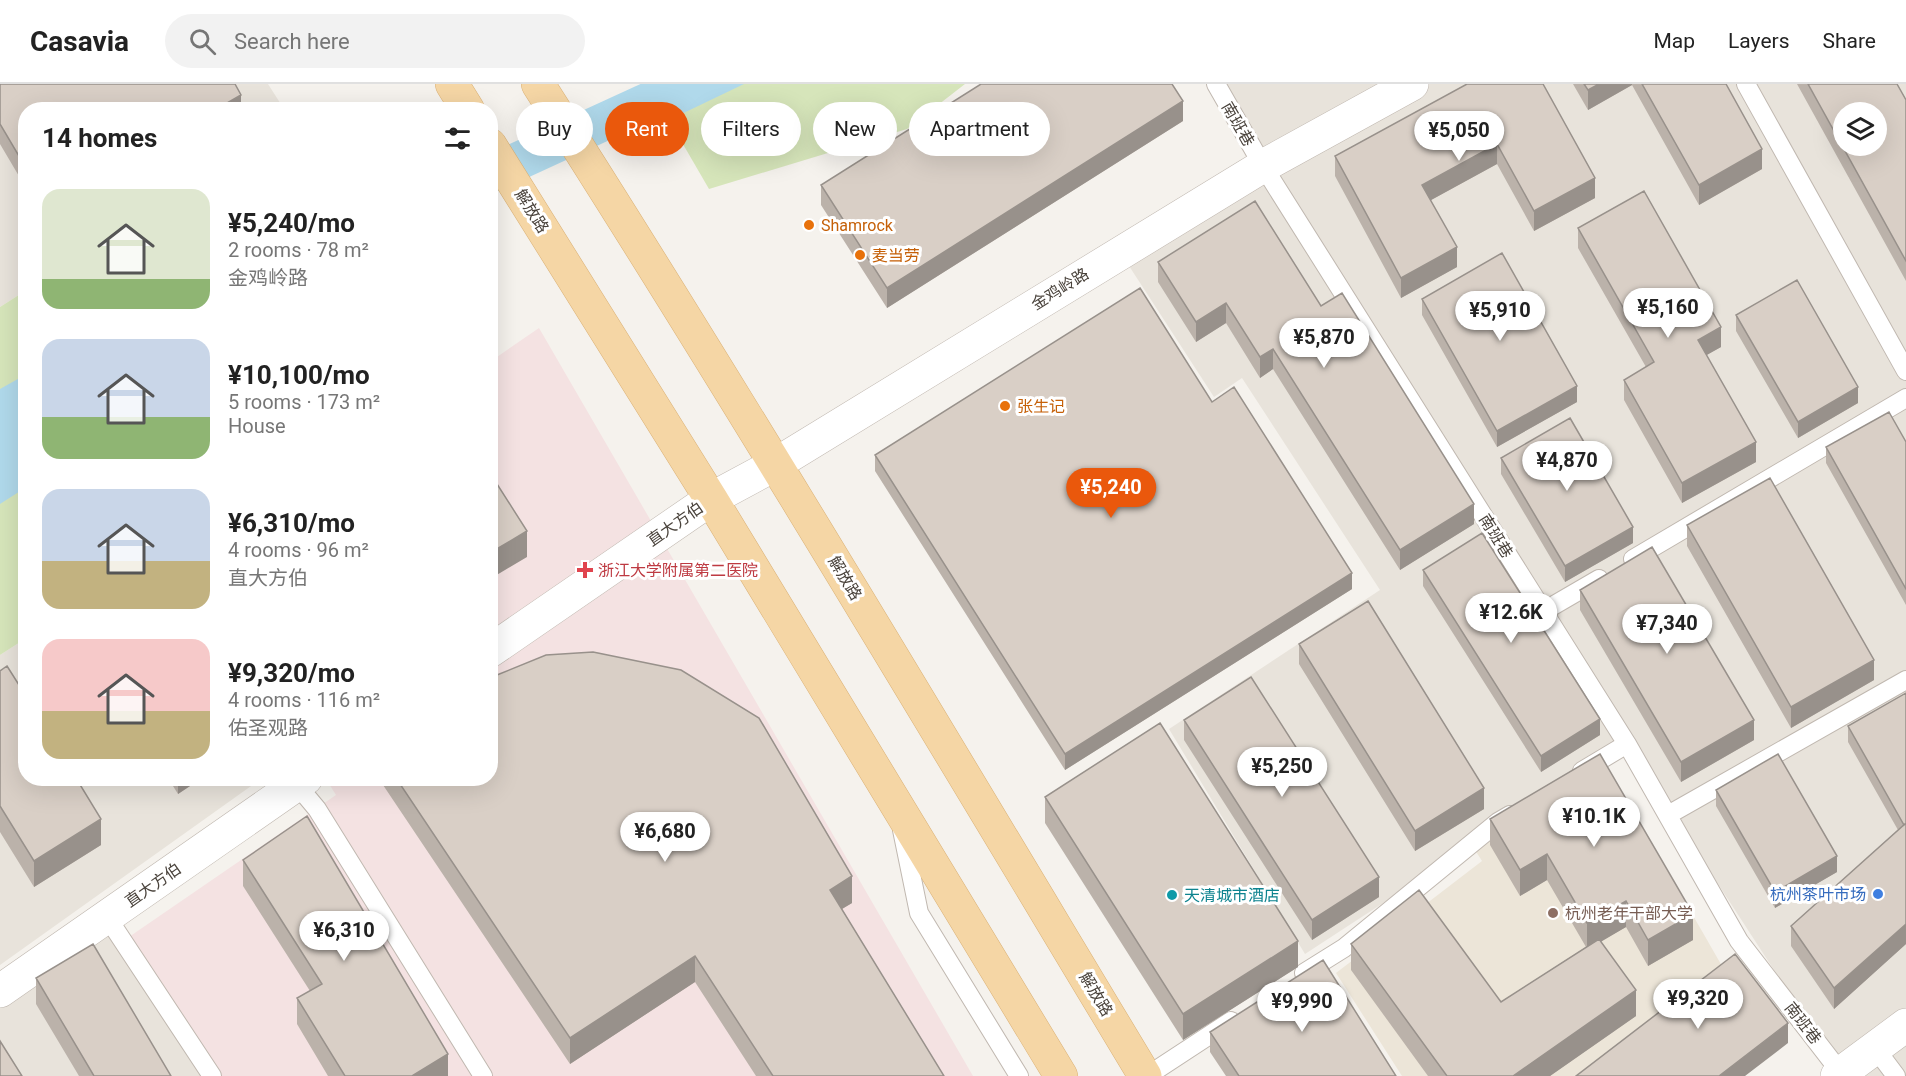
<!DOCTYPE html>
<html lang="en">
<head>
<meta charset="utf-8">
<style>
  :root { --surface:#fff; --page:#f2f2f2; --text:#222; --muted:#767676; --line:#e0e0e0; --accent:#ea580c }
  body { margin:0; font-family:Roboto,"Noto Sans SC",sans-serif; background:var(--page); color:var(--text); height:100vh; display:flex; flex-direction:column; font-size:22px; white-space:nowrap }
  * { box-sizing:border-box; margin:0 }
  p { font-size:20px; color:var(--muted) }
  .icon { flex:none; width:33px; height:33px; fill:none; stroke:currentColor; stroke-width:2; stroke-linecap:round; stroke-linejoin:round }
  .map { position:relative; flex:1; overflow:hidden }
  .panel { position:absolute; left:18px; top:18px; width:480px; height:684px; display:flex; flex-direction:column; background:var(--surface); border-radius:24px; box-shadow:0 6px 24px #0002 }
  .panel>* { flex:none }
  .top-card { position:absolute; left:516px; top:18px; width:570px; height:54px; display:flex; gap:12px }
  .tools { position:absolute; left:1833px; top:18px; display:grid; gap:12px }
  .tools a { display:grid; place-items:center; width:54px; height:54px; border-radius:50%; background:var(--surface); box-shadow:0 6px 24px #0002; font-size:30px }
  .price { position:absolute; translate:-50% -51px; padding:0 14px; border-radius:21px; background:#fff; color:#222; font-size:20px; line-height:39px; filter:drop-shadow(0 2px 3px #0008) }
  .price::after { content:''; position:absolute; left:50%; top:36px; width:18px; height:14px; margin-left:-9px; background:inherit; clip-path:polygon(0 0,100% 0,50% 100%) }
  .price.selected { background:var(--accent); color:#fff }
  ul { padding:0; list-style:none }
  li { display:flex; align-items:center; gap:18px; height:150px; padding:0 24px }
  li span { display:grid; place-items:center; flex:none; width:168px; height:120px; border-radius:18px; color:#555 }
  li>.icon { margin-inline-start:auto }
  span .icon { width:72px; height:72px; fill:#fffc; stroke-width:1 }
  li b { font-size:26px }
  h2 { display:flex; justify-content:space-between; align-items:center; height:72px; padding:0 24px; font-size:26px }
  .chip { padding:0 21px; border-radius:27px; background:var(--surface); box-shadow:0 6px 24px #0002; font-size:21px; line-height:54px }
  .chip.selected { background:var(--accent); color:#fff }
  header { display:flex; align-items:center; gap:36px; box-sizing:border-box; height:84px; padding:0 30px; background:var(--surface); border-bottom:2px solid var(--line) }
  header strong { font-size:28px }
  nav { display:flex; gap:33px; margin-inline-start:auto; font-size:21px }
  .search { width:420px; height:54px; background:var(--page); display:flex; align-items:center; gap:15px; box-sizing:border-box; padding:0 21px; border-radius:33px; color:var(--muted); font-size:22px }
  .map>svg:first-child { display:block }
  .residential { fill:#e8e3db; fill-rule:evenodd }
  .education { fill:#ece5d8 }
  .medical { fill:#f4e2e2 }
  .green { fill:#d6e5ba }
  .water { fill:#b0d9eb }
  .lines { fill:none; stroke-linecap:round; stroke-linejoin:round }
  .canal { stroke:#b0d9eb; stroke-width:38 }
  .service-casing { stroke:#c0b8b0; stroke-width:20 }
  .minor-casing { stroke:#c0b8b0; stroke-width:34 }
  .primary-casing { stroke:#dab176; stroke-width:34 }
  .service { stroke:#fff; stroke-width:18 }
  .minor { stroke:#fff; stroke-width:33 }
  .primary { stroke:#f5d6a5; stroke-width:33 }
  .wall { fill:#bbb2aa }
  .shaded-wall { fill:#98918b }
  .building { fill:#d9cfc6; stroke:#98918b; stroke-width:1.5; fill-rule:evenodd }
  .food-dot { fill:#e8710a; stroke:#fff; stroke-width:2 }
  .health-dot { fill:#e0444e; stroke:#fff; stroke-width:2 }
  .shop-dot { fill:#3f7fe0; stroke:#fff; stroke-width:2 }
  .culture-dot { fill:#0f9aa8; stroke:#fff; stroke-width:2 }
  .education-dot { fill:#8d6e63; stroke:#fff; stroke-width:2 }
  .labels { text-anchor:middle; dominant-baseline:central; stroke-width:6; stroke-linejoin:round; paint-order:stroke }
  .street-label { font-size:16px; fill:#49423b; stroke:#fff }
  .food-label { font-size:16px; fill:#c56008; stroke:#fff; text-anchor:start }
  .health-label { font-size:16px; fill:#be3a42; stroke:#fff; text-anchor:start }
  .shop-label { font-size:16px; fill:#366cbe; stroke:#fff; text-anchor:end }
  .culture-label { font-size:16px; fill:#0d838f; stroke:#fff; text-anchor:start }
  .education-label { font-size:16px; fill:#785e54; stroke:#fff; text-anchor:start }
</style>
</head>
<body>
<header>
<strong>Casavia</strong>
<div class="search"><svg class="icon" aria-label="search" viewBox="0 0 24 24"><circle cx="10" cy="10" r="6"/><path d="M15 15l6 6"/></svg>Search here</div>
<nav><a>Map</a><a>Layers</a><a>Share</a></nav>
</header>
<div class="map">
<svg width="1906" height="992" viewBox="0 0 1906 992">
  <rect width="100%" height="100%" fill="#f5f2ed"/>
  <!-- residential -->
  <path class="residential" d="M0,0H268L284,25L26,26L25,207L0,223Z
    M1216,0H1906V992H1838L1841,989L1627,660L1305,870L1169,645L1380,506L1242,294L1214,313L1120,168L1262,82ZM1844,28H1876V62H1844Z
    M25,555L26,694L261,695L0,881V571Z
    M107,833L212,992H0V907Z"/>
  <!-- education -->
  <path class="education" d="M1610,687L1722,882L1579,992H1402L1336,889L1482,777L1475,766Z"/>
  <!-- medical -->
  <path class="medical" d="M539,244L973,992H213L126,855L336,711L326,695L490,694L491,277Z"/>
  <!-- green -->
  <path class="green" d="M648,0H965L907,45L709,105Z
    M25,207V555L0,571V223Z"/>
  <!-- water -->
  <path class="water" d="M648,0H744L669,36Z
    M25,291V404L0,420V305Z"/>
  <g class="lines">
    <!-- canal -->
    <path class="canal" d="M490,90L686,0"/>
    <defs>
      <path id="service" d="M1216,0L1263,82L1627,660L1739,857L1841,989
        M1746,0L1906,287
        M1633,475L1906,314
        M1544,527L1599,495
        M1582,687L1627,660
        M297,701L317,725L483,992
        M1668,731L1906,596
        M902,746L919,829L1019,992
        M107,833L212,992
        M1304,889L1344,864L1498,738L1510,731
        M1875,964L1896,992
        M1147,992L1231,937"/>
      <path id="minor" d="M490,567L711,415L776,380L1263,82L1412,0
        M0,907L306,694
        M1837,992L1906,941"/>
      <path id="primary" d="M452,0L468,26
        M538,0C747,327 945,660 1145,992
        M490,61L711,415L1061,992"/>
    </defs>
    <!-- service casing -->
    <use href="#service" class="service-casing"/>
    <!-- minor casing -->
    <use href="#minor" class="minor-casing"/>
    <!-- primary casing -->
    <use href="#primary" class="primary-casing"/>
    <!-- service -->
    <use href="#service" class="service"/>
    <!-- minor -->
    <use href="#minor" class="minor"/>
    <!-- primary -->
    <use href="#primary" class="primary"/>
  </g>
  <!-- wall -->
  <path class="wall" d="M0,0L241,26H26V104L0,60Z
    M1467,0L1595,114L1534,147L1497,80L1431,116L1457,183L1401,214L1335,92V72Z
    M1573,0H1726L1762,85L1699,121L1632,1L1588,26Z
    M1797,0H1897L1906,16V197Z
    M1183,37L887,224L821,121V101Z
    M1578,144L1721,263L1706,271L1756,378L1682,419L1624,316V296L1646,283L1578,164Z
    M1158,178L1321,222L1474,440L1400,486L1273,285L1260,294L1226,239L1196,258L1158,198Z
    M1422,215L1577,318L1497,363L1422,231Z
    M1736,231L1858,319L1798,354L1736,247Z
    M1906,358V521L1826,379V363Z
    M875,371L1352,505L1065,686L875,387Z
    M1501,374L1633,459L1565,498L1501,390Z
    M1687,441L1874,596L1791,644L1687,462Z
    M1423,486L1600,651L1541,688L1423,502Z
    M1580,506L1754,656L1681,698L1580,526Z
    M1299,560L1484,725L1415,767L1299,580Z
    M0,587L101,761L34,803L0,748Z
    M1906,609V860L1834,925L1791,862V842L1898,746L1848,658V642Z
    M1184,636L1379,813L1312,856L1184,656Z
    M168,694H202L178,710Z
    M490,694L852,819L842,825L943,992H756L695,898L570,980L379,695Z
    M1716,706L1837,788L1775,824L1716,722Z
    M1045,713L1298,883L1183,956L1045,739Z
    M1490,735L1693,856L1648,882L1626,843L1601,857L1636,932L1550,992H1428L1351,886V860L1501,918L1586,863L1547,796L1520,812L1490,761Z
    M243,776L448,992H328L297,940V914L310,907L243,802Z
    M36,894L171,992H79L36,920Z
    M1210,948L1396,992H1226L1210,968Z"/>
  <!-- shaded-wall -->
  <path class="shaded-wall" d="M1599,0H1632V1L1588,26V6Z
    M241,11V26H215Z
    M1183,17V37L887,224V204Z
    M1497,60V80L1422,121V101Z
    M1762,65V85L1699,121V101Z
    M1595,94V114L1534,147V127Z
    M1457,163V183L1401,214V194Z
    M1226,219V239L1196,258V238Z
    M1721,243V263L1698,276V256Z
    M1273,265V285L1260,294V273Z
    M1577,302V318L1497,363V347Z
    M1858,303V319L1798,354V338Z
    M1756,358V378L1682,419V399Z
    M1474,420V440L1400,486V466Z
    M1633,443V459L1565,498V482Z
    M527,447V473L490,495V469Z
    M1352,489V505L1065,686V670Z
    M1874,576V596L1791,644V623Z
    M1600,635V651L1541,688V672Z
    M1754,636V656L1681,698V678Z
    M178,694H202L178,710Z
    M1484,704V725L1415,767V747Z
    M101,735V761L34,803V777Z
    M1547,770V796L1520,812V786Z
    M1837,772V788L1775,824V808Z
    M852,792V819L830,832V806Z
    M1379,793V813L1312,856V836Z
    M1626,817V843L1587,866V839Z
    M1693,830V856L1648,882V856Z
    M1906,840V860L1834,925V904Z
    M1298,857V883L1183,956V930Z
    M695,872V898L570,980V954Z
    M1636,906V932L1550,992H1513Z
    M1788,939V959L1745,992H1719Z
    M448,970V992H412Z"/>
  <!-- building -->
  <path class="building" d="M0,0H235L241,11L215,26H26V84L0,40Z
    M981,0H1172L1183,17L887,204L821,101Z
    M1467,0H1543L1595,94L1534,127L1497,60L1422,101L1457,163L1401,194L1335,72Z
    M1584,0H1599L1588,6Z
    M1642,0H1726L1762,65L1699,101Z
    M1808,0H1897L1906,16V177ZM1844,28H1876V62H1844Z
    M1644,107L1721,243L1698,256L1756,358L1682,399L1624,296L1654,278L1578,144Z
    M1255,117L1321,222L1342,209L1474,420L1400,466L1273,265L1260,273L1226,219L1196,238L1158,178Z
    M1502,169L1577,302L1497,347L1422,215Z
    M1797,196L1858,303L1798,338L1736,231Z
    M1140,204L1212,318L1234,303L1352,489L1065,670L875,371Z
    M1889,328L1906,358V505L1826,363Z
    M1570,334L1633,443L1565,482L1501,374Z
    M490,389L527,447L490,469Z
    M1770,394L1874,576L1791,623L1687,441Z
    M1482,449L1600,635L1541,672L1423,486Z
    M1652,463L1754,636L1681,678L1580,506Z
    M1368,517L1484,704L1415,747L1299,560Z
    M593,568L681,586L759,634L852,792L830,806L944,992H773L695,872L570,954L396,694H490V595L497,591L546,571Z
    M7,582L26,612V694H76L101,735L34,777L0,722V587Z
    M1251,593L1379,793L1312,836L1184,636Z
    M1906,609V739L1904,741L1848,642Z
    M1160,639L1298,857L1183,930L1045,713Z
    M1600,670L1693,830L1648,856L1626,817L1587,839L1547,770L1520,786L1490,735Z
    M1778,670L1837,772L1775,808L1716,706Z
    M307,732L448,970L412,992H345L297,914L322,900L243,776Z
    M1906,739V840L1834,904L1791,842Z
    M1419,806L1501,918L1599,855L1636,906L1513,992H1447L1351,860Z
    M93,860L171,992H94L36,894Z
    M1735,870L1788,939L1719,992H1576Z
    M1323,876L1396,992H1239L1210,948Z
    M0,957L22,992H0Z"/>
  <!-- markers -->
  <g class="food-dot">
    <circle cx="809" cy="141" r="6"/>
    <circle cx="860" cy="171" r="6"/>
    <circle cx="1005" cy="322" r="6"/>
  </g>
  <path class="health-dot" d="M582 477h6v6h6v6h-6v6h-6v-6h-6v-6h6z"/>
  <circle class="shop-dot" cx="1878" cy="810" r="6"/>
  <circle class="culture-dot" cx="1172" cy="811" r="6"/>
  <circle class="education-dot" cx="1553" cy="829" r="6"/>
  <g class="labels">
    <!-- street labels -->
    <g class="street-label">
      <text transform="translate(1238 40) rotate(60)">南班巷</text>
      <text transform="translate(532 127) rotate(58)">解放路</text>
      <text transform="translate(1060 205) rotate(-32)">金鸡岭路</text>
      <text transform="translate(675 440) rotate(-35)">直大方伯</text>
      <text transform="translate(1496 452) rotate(58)">南班巷</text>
      <text transform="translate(845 494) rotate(59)">解放路</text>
      <text transform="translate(153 801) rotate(-35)">直大方伯</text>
      <text transform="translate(1096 910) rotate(59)">解放路</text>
      <text transform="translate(1803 939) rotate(52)">南班巷</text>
    </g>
    <!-- food labels -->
    <g class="food-label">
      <text x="821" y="141">Shamrock</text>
      <text x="872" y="171">麦当劳</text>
      <text x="1017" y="322">张生记</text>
    </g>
    <!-- health labels -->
    <g class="health-label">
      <text x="598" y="486">浙江大学附属第二医院</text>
    </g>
    <!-- shop labels -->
    <g class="shop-label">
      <text x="1866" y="810">杭州茶叶市场</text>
    </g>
    <!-- culture labels -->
    <g class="culture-label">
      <text x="1184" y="811">天清城市酒店</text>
    </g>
    <!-- education labels -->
    <g class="education-label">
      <text x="1565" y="829">杭州老年干部大学</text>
    </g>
  </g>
</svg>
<div class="tools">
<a><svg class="icon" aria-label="layers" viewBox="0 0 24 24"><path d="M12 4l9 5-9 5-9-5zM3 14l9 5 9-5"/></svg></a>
</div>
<b class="price" style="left:1459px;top:78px">¥5,050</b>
<b class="price" style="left:1668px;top:255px">¥5,160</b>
<b class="price" style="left:1500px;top:258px">¥5,910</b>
<b class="price" style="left:1324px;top:285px">¥5,870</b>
<b class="price" style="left:1567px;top:408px">¥4,870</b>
<b class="price selected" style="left:1111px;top:435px">¥5,240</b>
<b class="price" style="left:1511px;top:560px">¥12.6K</b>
<b class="price" style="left:1667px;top:571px">¥7,340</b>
<b class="price" style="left:1282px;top:714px">¥5,250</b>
<b class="price" style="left:1594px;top:764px">¥10.1K</b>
<b class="price" style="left:665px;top:779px">¥6,680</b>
<b class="price" style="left:344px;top:878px">¥6,310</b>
<b class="price" style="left:1698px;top:946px">¥9,320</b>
<b class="price" style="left:1302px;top:949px">¥9,990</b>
<div class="top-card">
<a class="chip">Buy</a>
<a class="chip selected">Rent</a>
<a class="chip">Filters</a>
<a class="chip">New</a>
<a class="chip">Apartment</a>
</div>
<section class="panel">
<h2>14 homes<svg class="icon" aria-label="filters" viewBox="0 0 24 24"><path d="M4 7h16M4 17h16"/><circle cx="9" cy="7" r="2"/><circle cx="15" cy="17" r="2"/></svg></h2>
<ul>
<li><span style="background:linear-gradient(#dfe7d0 75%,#8fb573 0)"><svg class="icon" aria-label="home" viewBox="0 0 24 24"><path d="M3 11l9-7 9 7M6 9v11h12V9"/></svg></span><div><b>¥5,240/mo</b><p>2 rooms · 78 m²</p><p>金鸡岭路</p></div></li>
<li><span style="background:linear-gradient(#c9d6e8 65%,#8fb573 0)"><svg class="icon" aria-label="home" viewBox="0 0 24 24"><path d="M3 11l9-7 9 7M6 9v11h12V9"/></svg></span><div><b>¥10,100/mo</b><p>5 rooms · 173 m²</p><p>House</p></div></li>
<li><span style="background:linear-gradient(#c9d6e8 60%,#c2b280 0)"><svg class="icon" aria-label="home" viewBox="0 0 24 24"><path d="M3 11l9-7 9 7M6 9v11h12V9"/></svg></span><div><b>¥6,310/mo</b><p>4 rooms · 96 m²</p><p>直大方伯</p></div></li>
<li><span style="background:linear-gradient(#f6c9c9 60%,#c2b280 0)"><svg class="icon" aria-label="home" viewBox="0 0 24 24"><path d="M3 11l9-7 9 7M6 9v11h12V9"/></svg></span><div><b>¥9,320/mo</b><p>4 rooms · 116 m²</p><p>佑圣观路</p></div></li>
</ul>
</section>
</div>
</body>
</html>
